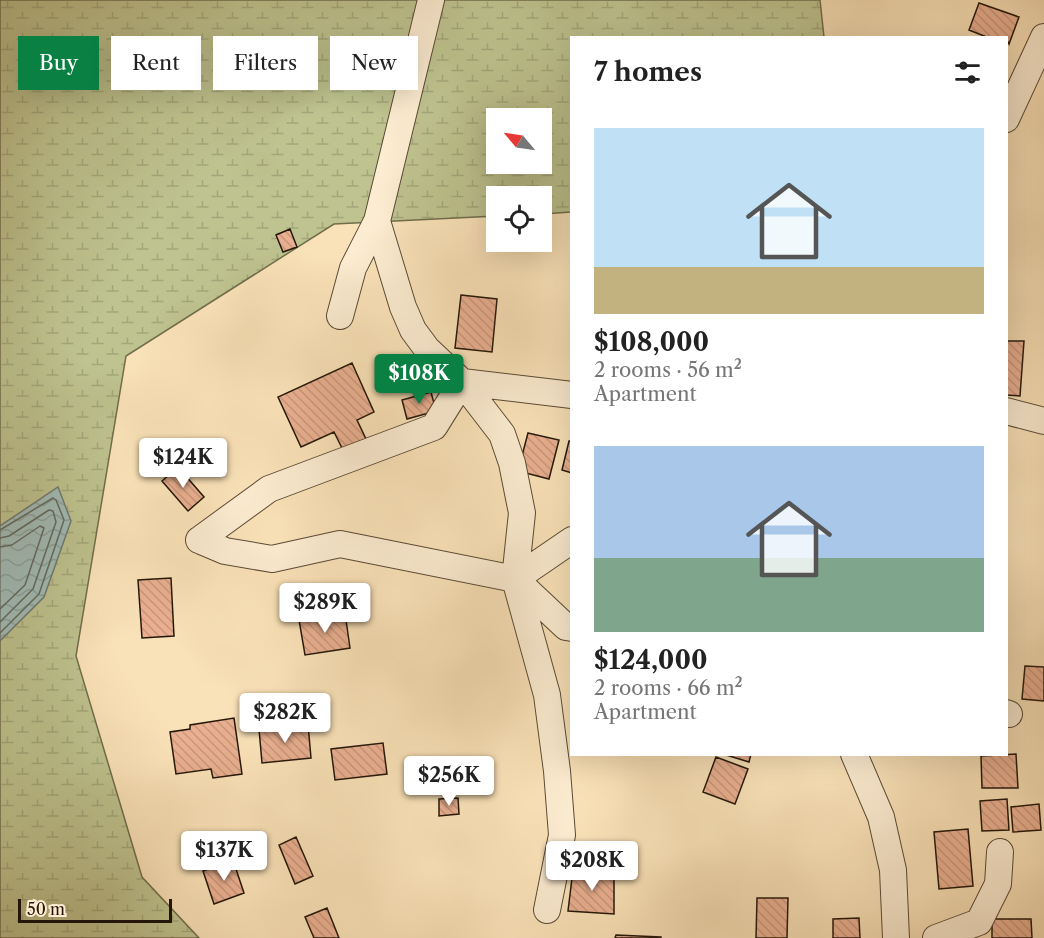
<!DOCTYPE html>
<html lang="en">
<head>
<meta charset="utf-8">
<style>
  :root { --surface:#fff; --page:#f2f2f2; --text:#222; --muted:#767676; --accent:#0b8043 }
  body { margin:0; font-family:"Libre Caslon Text",serif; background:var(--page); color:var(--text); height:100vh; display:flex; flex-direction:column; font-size:22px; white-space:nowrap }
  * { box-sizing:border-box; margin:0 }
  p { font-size:20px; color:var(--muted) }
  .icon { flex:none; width:33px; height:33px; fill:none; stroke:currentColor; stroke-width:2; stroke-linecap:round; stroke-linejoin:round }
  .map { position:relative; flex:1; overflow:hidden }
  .drawer { position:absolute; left:570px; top:36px; width:438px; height:720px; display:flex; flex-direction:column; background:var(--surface); border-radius:0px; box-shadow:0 6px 24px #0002 }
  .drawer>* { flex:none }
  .banner { position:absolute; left:18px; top:36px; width:462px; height:54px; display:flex; gap:12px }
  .needle { width:39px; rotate:299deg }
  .buttons { position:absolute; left:486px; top:108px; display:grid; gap:12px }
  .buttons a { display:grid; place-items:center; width:66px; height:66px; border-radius:0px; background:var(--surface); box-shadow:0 6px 24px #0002; font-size:30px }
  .scale { position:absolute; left:18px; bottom:15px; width:154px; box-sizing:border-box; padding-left:6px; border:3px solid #24170a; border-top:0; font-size:16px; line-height:21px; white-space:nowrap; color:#24170a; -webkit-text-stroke:4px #fcecd1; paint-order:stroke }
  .price { position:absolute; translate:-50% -51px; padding:0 14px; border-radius:6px; background:#fff; color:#222; font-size:20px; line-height:39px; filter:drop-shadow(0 2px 3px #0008) }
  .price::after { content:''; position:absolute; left:50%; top:36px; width:18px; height:14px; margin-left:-9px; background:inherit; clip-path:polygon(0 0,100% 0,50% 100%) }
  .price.on { background:var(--accent); color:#fff }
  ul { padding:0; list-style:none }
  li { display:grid; align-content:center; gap:12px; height:318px; padding:0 24px }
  li span { display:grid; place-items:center; height:186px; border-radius:0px; color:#555 }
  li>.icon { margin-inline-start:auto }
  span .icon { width:108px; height:108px; fill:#fffc; stroke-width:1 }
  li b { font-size:26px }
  h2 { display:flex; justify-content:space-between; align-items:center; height:72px; padding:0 24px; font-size:26px }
  .pill { padding:0 21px; border-radius:0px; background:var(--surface); box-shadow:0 6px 24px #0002; font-size:21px; line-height:54px }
  .pill.on { background:var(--accent); color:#fff }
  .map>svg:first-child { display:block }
  .wetland { fill:url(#wetland-marsh); stroke:#716d4c; stroke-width:1.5; fill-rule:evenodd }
  .water { fill:url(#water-waves); stroke:#6f7a72; stroke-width:1.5 }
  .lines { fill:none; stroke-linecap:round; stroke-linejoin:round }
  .shore { stroke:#626a60; stroke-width:1.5 }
  .building { fill:url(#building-back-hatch); stroke:#24170a; stroke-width:1.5 }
  .minor-casing { stroke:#5a4a36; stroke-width:28 }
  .minor { stroke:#fcecd1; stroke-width:26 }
</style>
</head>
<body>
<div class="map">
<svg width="1044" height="938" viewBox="0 0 1044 938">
  <defs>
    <pattern id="wetland-marsh" width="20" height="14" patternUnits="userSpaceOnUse" patternTransform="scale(1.5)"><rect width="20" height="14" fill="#bec38f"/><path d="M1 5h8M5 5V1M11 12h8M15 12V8" fill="none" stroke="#a3a77a"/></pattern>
    <pattern id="water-waves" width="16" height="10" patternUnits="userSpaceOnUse" patternTransform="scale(1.5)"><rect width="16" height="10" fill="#a1bcb7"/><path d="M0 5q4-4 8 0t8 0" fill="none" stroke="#8aa19c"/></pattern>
    <pattern id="building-back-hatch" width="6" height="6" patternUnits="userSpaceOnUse" patternTransform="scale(1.5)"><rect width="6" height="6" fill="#eab091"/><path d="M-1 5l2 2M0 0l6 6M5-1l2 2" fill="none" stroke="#c9977c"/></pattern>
  </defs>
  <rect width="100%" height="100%" fill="#fae2b8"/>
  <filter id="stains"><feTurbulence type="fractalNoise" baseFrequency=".00333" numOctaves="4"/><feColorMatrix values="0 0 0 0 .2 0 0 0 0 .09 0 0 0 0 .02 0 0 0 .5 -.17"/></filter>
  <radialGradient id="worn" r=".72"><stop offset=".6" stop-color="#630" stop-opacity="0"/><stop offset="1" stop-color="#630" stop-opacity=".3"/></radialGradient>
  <!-- wetland -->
  <path class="wetland" d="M0,0H820L824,37L572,38L571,212L542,214V196H496V216L334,224L126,356L76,656L142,877L199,938H0ZM496,118H542V164H496Z"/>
  <!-- water -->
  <path class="water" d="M58,487L71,521L44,597L0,641V526Z"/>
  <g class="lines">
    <!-- shore -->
    <path class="shore" d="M0,530L53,498L56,500L64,520L39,594L0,633
      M0,538L9,536L49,510L53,511L56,522L33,589L0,622
      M0,547L12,545L40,526L44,528L25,585L0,609"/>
  </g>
  <!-- building -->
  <path class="building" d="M979,3L1019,17L1009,44L1006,38H989L969,30Z
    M290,229L297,247L283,252L276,235Z
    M461,295L497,299L492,352L455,348Z
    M1006,341H1024L1020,396L1006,395Z
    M352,363L374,412L357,420L366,439L343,450L334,432L301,447L278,397Z
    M431,392L436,411L407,419L402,400Z
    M528,433L559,440L549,479L518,471Z
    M569,441H572V473L562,470Z
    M178,467L204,497L188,511L162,481Z
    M171,578L174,636L142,638L138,580Z
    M345,613L350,648L305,655L299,620Z
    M1025,666L1044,667V701L1022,699Z
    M234,718L242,774L213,778L211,769L176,774L170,732L190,729V725Z
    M308,724L311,758L262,763L259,729Z
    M383,743L387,774L335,780L331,749Z
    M723,754H751L749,762Z
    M1016,754L1018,788H982L981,756Z
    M716,757L748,769L735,804L703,792Z
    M458,798L459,814L439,816V799Z
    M1007,799L1009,830L982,831L980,801Z
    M1039,804L1041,830L1013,832L1011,807Z
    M968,829L973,886L939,889L934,832Z
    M296,837L313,876L295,884L279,845Z
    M233,860L244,893L214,904L203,871Z
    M573,870L614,871V914L568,911Z
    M757,898H788L787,938H756Z
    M327,908L339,938H314L305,917Z
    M859,918L860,938H833V919Z
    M992,919H1031L1032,938H992Z
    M616,935L661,937V938H615Z"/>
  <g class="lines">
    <defs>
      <path id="minor" d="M431,0L377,221L403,307L413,330L427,349L462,382L502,434L512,463L522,513L515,579L547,695L557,771L562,835L547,910
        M1006,119L1044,37
        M340,316L353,268L377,221
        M1006,411L1044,421
        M199,540L269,489L434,427L462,382L572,395
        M199,540L225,551L272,559L340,544L515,579L566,627L572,628
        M515,579L572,540
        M1006,713L1009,714
        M854,754L881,817L893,870L896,938
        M936,938L979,922L998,884L1000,852"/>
    </defs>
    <!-- minor casing -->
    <use href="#minor" class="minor-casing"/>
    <!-- minor -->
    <use href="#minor" class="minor"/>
  </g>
  <rect width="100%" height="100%" filter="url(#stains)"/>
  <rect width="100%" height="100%" fill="url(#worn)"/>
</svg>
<div class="buttons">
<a><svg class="needle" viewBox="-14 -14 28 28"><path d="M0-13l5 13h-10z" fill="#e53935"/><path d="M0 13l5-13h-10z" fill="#767676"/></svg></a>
<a><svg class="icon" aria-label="locate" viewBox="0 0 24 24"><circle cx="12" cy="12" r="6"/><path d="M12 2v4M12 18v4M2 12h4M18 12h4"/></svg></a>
</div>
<div class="scale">50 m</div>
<b class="price on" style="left:419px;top:405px">$108K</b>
<b class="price" style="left:183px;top:489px">$124K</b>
<b class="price" style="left:325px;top:634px">$289K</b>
<b class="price" style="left:285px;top:744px">$282K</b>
<b class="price" style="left:449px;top:807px">$256K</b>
<b class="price" style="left:224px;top:882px">$137K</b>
<b class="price" style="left:592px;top:892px">$208K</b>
<div class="banner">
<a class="pill on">Buy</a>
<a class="pill">Rent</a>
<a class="pill">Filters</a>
<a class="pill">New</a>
</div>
<section class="drawer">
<h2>7 homes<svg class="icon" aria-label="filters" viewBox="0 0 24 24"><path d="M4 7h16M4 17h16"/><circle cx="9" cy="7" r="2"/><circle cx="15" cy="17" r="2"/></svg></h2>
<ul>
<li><span style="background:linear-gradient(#bfe0f5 75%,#c2b280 0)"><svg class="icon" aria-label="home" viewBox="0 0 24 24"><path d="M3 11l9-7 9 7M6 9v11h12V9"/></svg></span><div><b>$108,000</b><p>2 rooms · 56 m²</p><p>Apartment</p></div></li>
<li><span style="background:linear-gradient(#a9c7e8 60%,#7fa58c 0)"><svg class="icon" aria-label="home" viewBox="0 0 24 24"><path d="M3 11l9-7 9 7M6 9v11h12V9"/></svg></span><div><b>$124,000</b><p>2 rooms · 66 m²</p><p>Apartment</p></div></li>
</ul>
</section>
</div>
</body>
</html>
